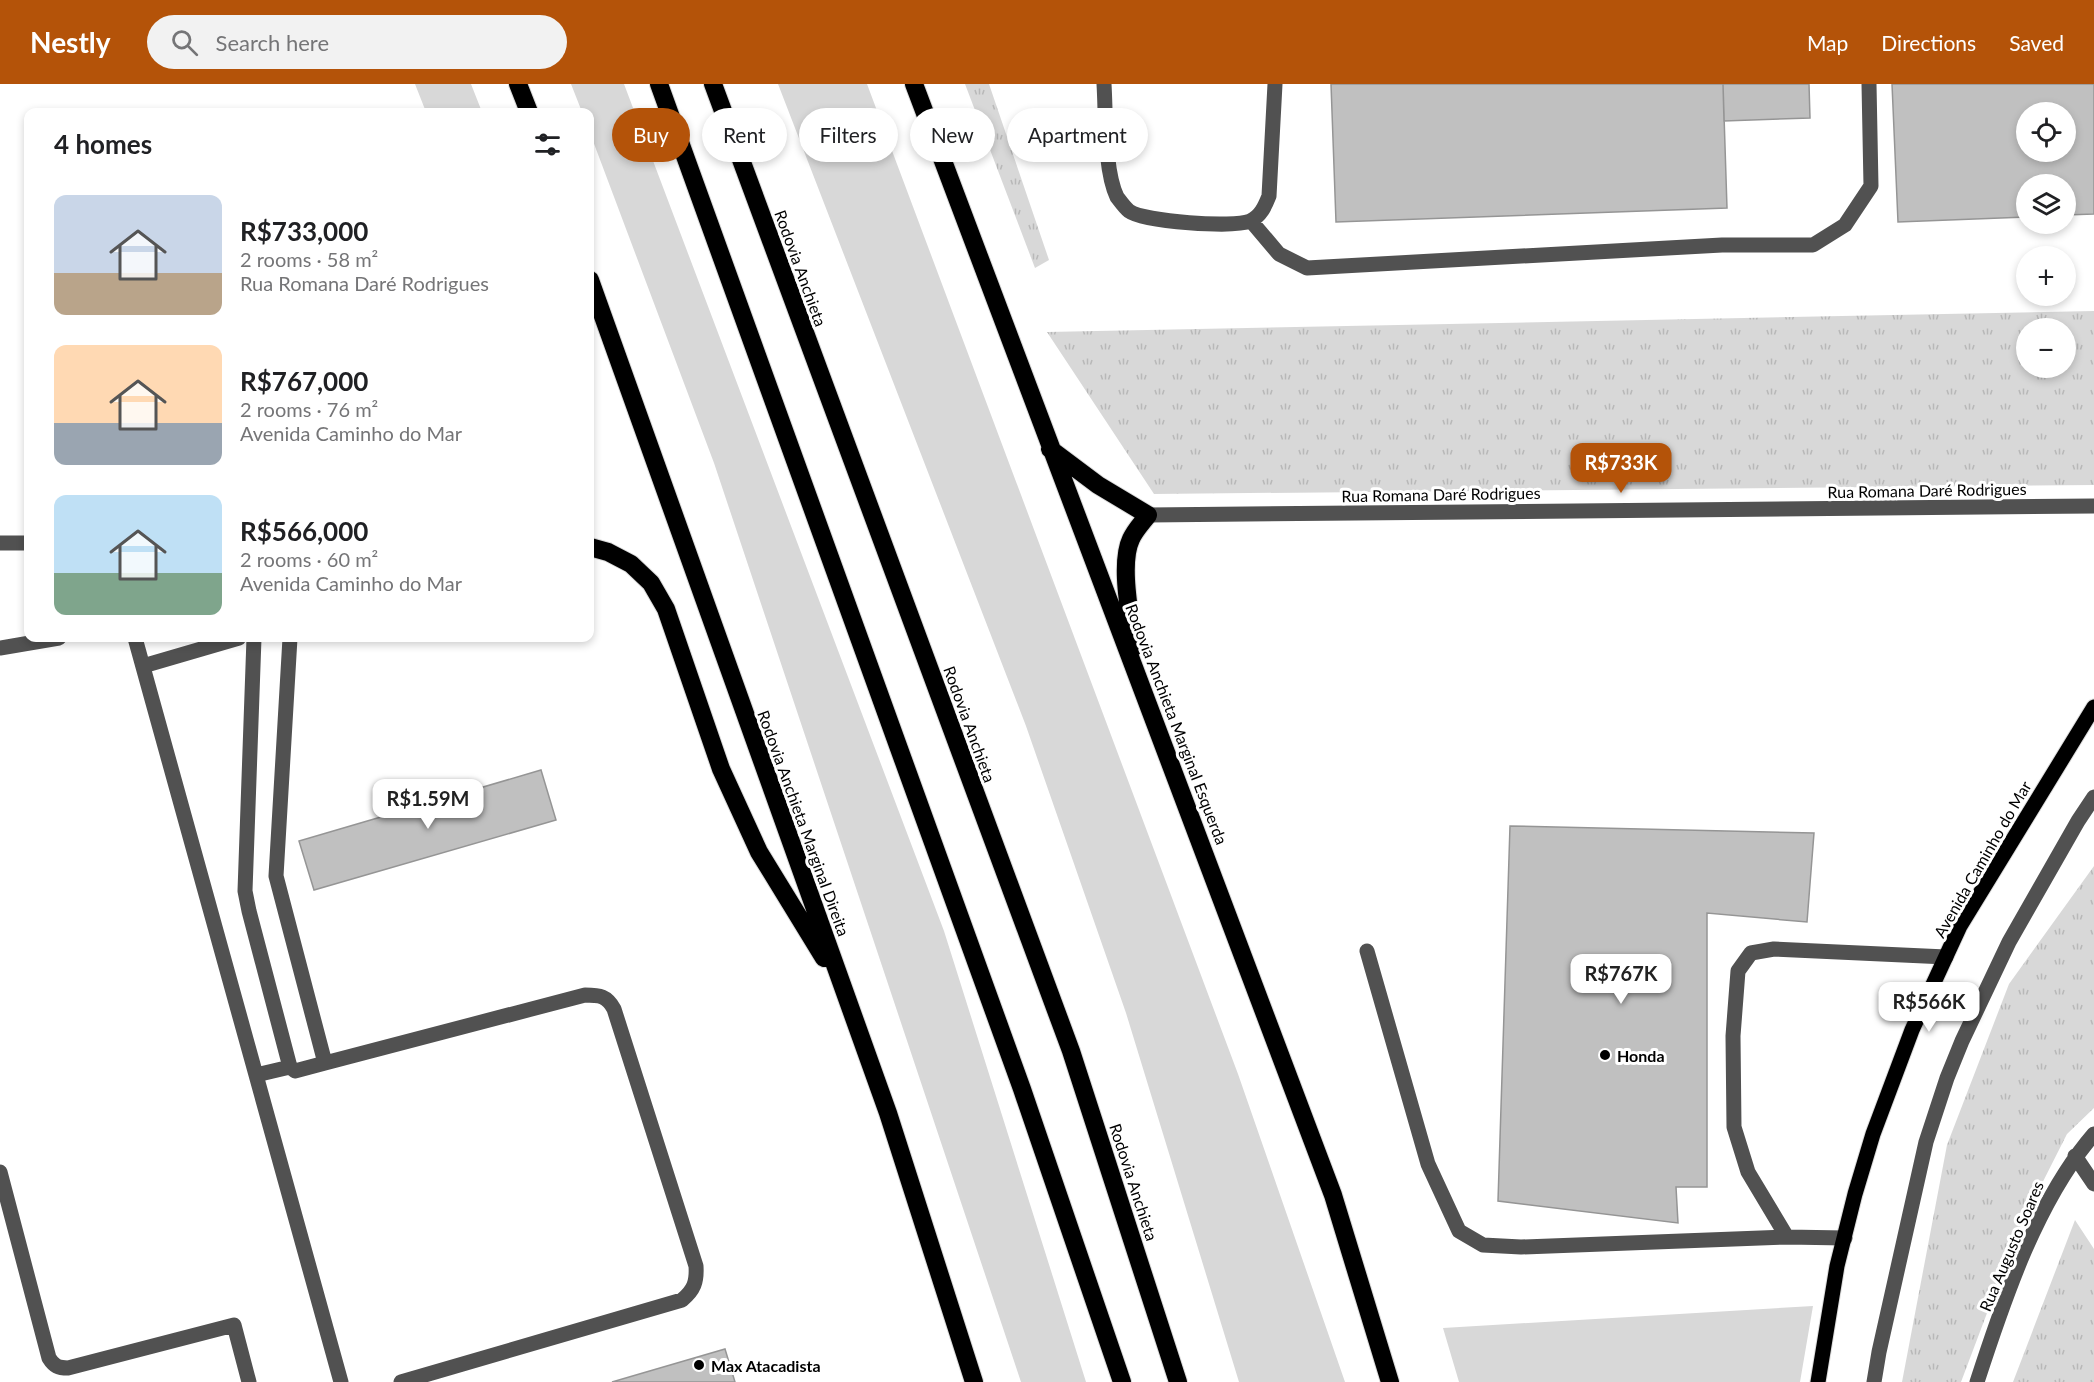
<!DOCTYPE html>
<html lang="en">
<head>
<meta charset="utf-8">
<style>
  :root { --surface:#fff; --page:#f2f2f2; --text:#202124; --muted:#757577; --accent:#b45309 }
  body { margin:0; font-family:Lato,sans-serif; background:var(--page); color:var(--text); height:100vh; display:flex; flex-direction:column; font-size:22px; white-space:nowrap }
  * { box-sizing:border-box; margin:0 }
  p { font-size:20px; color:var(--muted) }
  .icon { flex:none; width:33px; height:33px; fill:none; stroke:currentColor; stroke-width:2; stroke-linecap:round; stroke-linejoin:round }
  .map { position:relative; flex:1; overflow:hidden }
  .side { position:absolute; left:24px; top:24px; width:570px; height:534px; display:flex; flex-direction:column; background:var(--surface); border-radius:12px; box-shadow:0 3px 9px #0003 }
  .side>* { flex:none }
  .hud { position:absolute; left:612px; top:24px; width:570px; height:54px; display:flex; gap:12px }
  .fabs { position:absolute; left:2016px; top:18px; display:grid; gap:12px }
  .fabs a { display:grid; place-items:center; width:60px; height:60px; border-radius:50%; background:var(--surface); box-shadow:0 3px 9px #0003; font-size:30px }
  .price { position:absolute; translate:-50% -51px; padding:0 14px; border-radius:12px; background:#fff; color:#222; font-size:20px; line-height:39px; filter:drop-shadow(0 2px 3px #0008) }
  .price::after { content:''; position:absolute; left:50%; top:36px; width:18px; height:14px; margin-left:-9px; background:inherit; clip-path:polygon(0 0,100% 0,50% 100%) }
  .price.current { background:var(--accent); color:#fff }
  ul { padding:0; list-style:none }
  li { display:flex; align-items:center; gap:18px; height:150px; padding:0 30px }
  li span { display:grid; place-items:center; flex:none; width:168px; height:120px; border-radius:12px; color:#555 }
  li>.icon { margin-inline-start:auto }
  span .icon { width:72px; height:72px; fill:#fffc; stroke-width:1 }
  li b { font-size:26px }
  h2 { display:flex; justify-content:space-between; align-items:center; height:72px; padding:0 30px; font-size:26px }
  .pill { padding:0 21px; border-radius:27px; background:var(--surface); box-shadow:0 3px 9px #0003; font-size:21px; line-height:54px }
  .pill.current { background:var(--accent); color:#fff }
  header { display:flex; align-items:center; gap:36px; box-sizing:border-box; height:84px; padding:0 30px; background:var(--accent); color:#fff }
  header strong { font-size:28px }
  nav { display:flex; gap:33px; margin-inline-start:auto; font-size:21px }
  .search { width:420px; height:54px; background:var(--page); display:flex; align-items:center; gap:15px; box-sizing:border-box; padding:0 21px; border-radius:33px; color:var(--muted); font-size:22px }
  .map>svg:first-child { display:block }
  .grass { fill:#d8d8d8 }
  .park { fill:url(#park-tufts); fill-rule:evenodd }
  .building { fill:#c0c0c0; stroke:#959595; stroke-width:1.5; fill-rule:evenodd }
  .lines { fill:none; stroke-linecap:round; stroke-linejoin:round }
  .major-casing { stroke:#dbdbdb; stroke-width:17 }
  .highway-casing { stroke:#dbdbdb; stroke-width:20 }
  .minor { stroke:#515151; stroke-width:15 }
  .major { stroke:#000; stroke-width:15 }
  .highway { stroke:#000; stroke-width:18 }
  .poi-dot { fill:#000; stroke:#fff; stroke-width:2 }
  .labels { text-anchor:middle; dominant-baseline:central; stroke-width:6; stroke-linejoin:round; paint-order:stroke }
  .street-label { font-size:16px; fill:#000; stroke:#fff }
  .poi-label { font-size:16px; font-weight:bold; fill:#000; stroke:#fff; text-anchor:start }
</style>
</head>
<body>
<header>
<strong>Nestly</strong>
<div class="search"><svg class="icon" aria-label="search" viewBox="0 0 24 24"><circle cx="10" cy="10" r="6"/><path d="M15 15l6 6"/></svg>Search here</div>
<nav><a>Map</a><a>Directions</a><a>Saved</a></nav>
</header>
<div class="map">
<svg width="2094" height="1298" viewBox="0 0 2094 1298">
  <defs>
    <pattern id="park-tufts" width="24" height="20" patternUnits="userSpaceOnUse" patternTransform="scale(1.5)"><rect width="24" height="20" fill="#d8d8d8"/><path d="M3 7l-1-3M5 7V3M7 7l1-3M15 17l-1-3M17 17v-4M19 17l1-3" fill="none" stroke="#b8b8b8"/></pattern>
  </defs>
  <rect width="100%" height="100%" fill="#fff"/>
  <!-- grass -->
  <path class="grass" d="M415,0H471L482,28H426Z
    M571,0H624L944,847L1086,1298H1021L714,379L590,49V28H582Z
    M778,0H867L1238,990L1345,1298H1239L1126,929L1026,642Z
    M1813,1222L1800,1298H1459L1443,1244Z"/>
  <!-- park -->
  <path class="park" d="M965,0H989L1049,176L1035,184Z
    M2094,227V401L1154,410L1047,248ZM2026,244H2066V284H2026Z
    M2094,782V1024L2067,1050L2018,1147L1961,1298H1902L1947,1061L2009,900Z
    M2075,1136L2094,1165V1298H2013Z"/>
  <!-- building -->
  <path class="building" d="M1331,0H1723L1727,124L1336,138Z
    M1723,0H1809L1810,34L1724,37Z
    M1892,0H2094V130L2066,131V100H2026V133L1898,138ZM2026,28H2066V68H2026Z
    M541,686L556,736L314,806L299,757Z
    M1510,742L1814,749L1807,838L1707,829V1103H1676L1678,1139L1498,1117Z
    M725,1265L735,1298H612Z"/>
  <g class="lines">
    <defs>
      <path id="major" d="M1818,1298L1837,1182L1855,1110L1873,1050L1912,946L1960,842L2094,623"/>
      <path id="highway" d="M518,0L529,28
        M659,0L1022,1005L1122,1298
        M713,0L1071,967L1178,1298
        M914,0L1333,1111L1390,1298
        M590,196L888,1029L974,1298
        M1050,365L1098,401L1148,431C1142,439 1135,446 1131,455C1119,480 1131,535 1134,563
        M590,463L608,468L631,480L651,499L666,525L721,685L759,768L824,874"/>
    </defs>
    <!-- major casing -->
    <use href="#major" class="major-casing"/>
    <!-- highway casing -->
    <use href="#highway" class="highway-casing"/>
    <!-- minor -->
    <path class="minor" d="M1104,0C1106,31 1104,86 1117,113C1120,117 1125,124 1129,127C1144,138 1234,144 1250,137C1261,132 1265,122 1269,112L1275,0
      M1251,137L1279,170L1307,184L1722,161H1813L1845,141L1871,102L1869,0
      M1148,431L2094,422
      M0,459H28
      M135,554L341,1298
      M254,554L245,807L249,827L290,983L295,987L325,979L276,792L290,554
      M0,564L59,554
      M143,582L239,554
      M1367,867L1428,1080L1459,1147L1483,1161L1521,1163L1787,1153
      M325,979L585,911C600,911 607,912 614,925L696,1182C697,1198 694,1206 682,1216L401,1298
      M256,991L290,983
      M2075,1072L2094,1100
      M0,1088L49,1274C54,1282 58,1284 68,1284L234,1241L249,1298
      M1845,1154L1787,1153L1748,1088L1734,1043L1733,952L1738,887L1751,869L1774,865L1946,873
      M1874,1298L1879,1268L1926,1058L1947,994L1962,957L2009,858L2078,737L2094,713
      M1977,1298C2004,1215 2037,1116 2094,1050"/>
    <!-- major -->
    <use href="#major" class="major"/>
    <!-- highway -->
    <use href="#highway" class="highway"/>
  </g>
  <!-- markers -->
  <g class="poi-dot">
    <circle cx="1605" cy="971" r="6"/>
    <circle cx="699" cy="1281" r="6"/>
  </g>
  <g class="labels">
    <!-- street labels -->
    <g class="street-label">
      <text transform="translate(801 184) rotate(70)">Rodovia Anchieta</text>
      <text transform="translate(1927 406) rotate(-1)">Rua Romana Daré Rodrigues</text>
      <text transform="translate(1441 410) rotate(-1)">Rua Romana Daré Rodrigues</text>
      <text transform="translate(970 640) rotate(70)">Rodovia Anchieta</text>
      <text transform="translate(1177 640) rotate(69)">Rodovia Anchieta Marginal Esquerda</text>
      <text transform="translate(804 739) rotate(70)">Rodovia Anchieta Marginal Direita</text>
      <text transform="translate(1982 775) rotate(-60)">Avenida Caminho do Mar</text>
      <text transform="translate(1134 1098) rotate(72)">Rodovia Anchieta</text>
      <text transform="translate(2011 1162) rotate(-67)">Rua Augusto Soares</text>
    </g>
    <!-- poi labels -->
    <g class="poi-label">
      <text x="1617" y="971">Honda</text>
      <text x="711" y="1281">Max Atacadista</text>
    </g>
  </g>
</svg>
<div class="fabs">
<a><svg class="icon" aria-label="locate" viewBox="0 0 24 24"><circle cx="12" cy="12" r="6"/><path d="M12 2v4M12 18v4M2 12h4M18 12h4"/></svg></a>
<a><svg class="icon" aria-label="layers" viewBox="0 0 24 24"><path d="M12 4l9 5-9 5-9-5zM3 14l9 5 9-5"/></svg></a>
<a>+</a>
<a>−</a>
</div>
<b class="price current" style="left:1621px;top:410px">R$733K</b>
<b class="price" style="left:428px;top:746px">R$1.59M</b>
<b class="price" style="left:1621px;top:921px">R$767K</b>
<b class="price" style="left:1929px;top:949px">R$566K</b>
<div class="hud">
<a class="pill current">Buy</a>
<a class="pill">Rent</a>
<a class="pill">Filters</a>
<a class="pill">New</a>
<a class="pill">Apartment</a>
</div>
<section class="side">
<h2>4 homes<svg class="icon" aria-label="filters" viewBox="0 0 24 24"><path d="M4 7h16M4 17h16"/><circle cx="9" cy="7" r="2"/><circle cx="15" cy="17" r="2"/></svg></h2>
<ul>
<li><span style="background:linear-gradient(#c9d6e8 65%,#b9a48a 0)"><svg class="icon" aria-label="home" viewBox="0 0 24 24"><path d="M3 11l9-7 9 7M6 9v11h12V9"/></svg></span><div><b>R$733,000</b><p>2 rooms · 58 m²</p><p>Rua Romana Daré Rodrigues</p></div></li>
<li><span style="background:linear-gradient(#ffd9b3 65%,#9aa5b1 0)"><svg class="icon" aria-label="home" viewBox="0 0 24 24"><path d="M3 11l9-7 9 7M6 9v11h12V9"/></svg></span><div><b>R$767,000</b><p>2 rooms · 76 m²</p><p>Avenida Caminho do Mar</p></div></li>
<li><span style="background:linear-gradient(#bfe0f5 65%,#7fa58c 0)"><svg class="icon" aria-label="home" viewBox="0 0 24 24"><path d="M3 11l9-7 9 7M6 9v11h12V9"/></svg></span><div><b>R$566,000</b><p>2 rooms · 60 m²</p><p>Avenida Caminho do Mar</p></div></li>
</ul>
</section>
</div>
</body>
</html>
